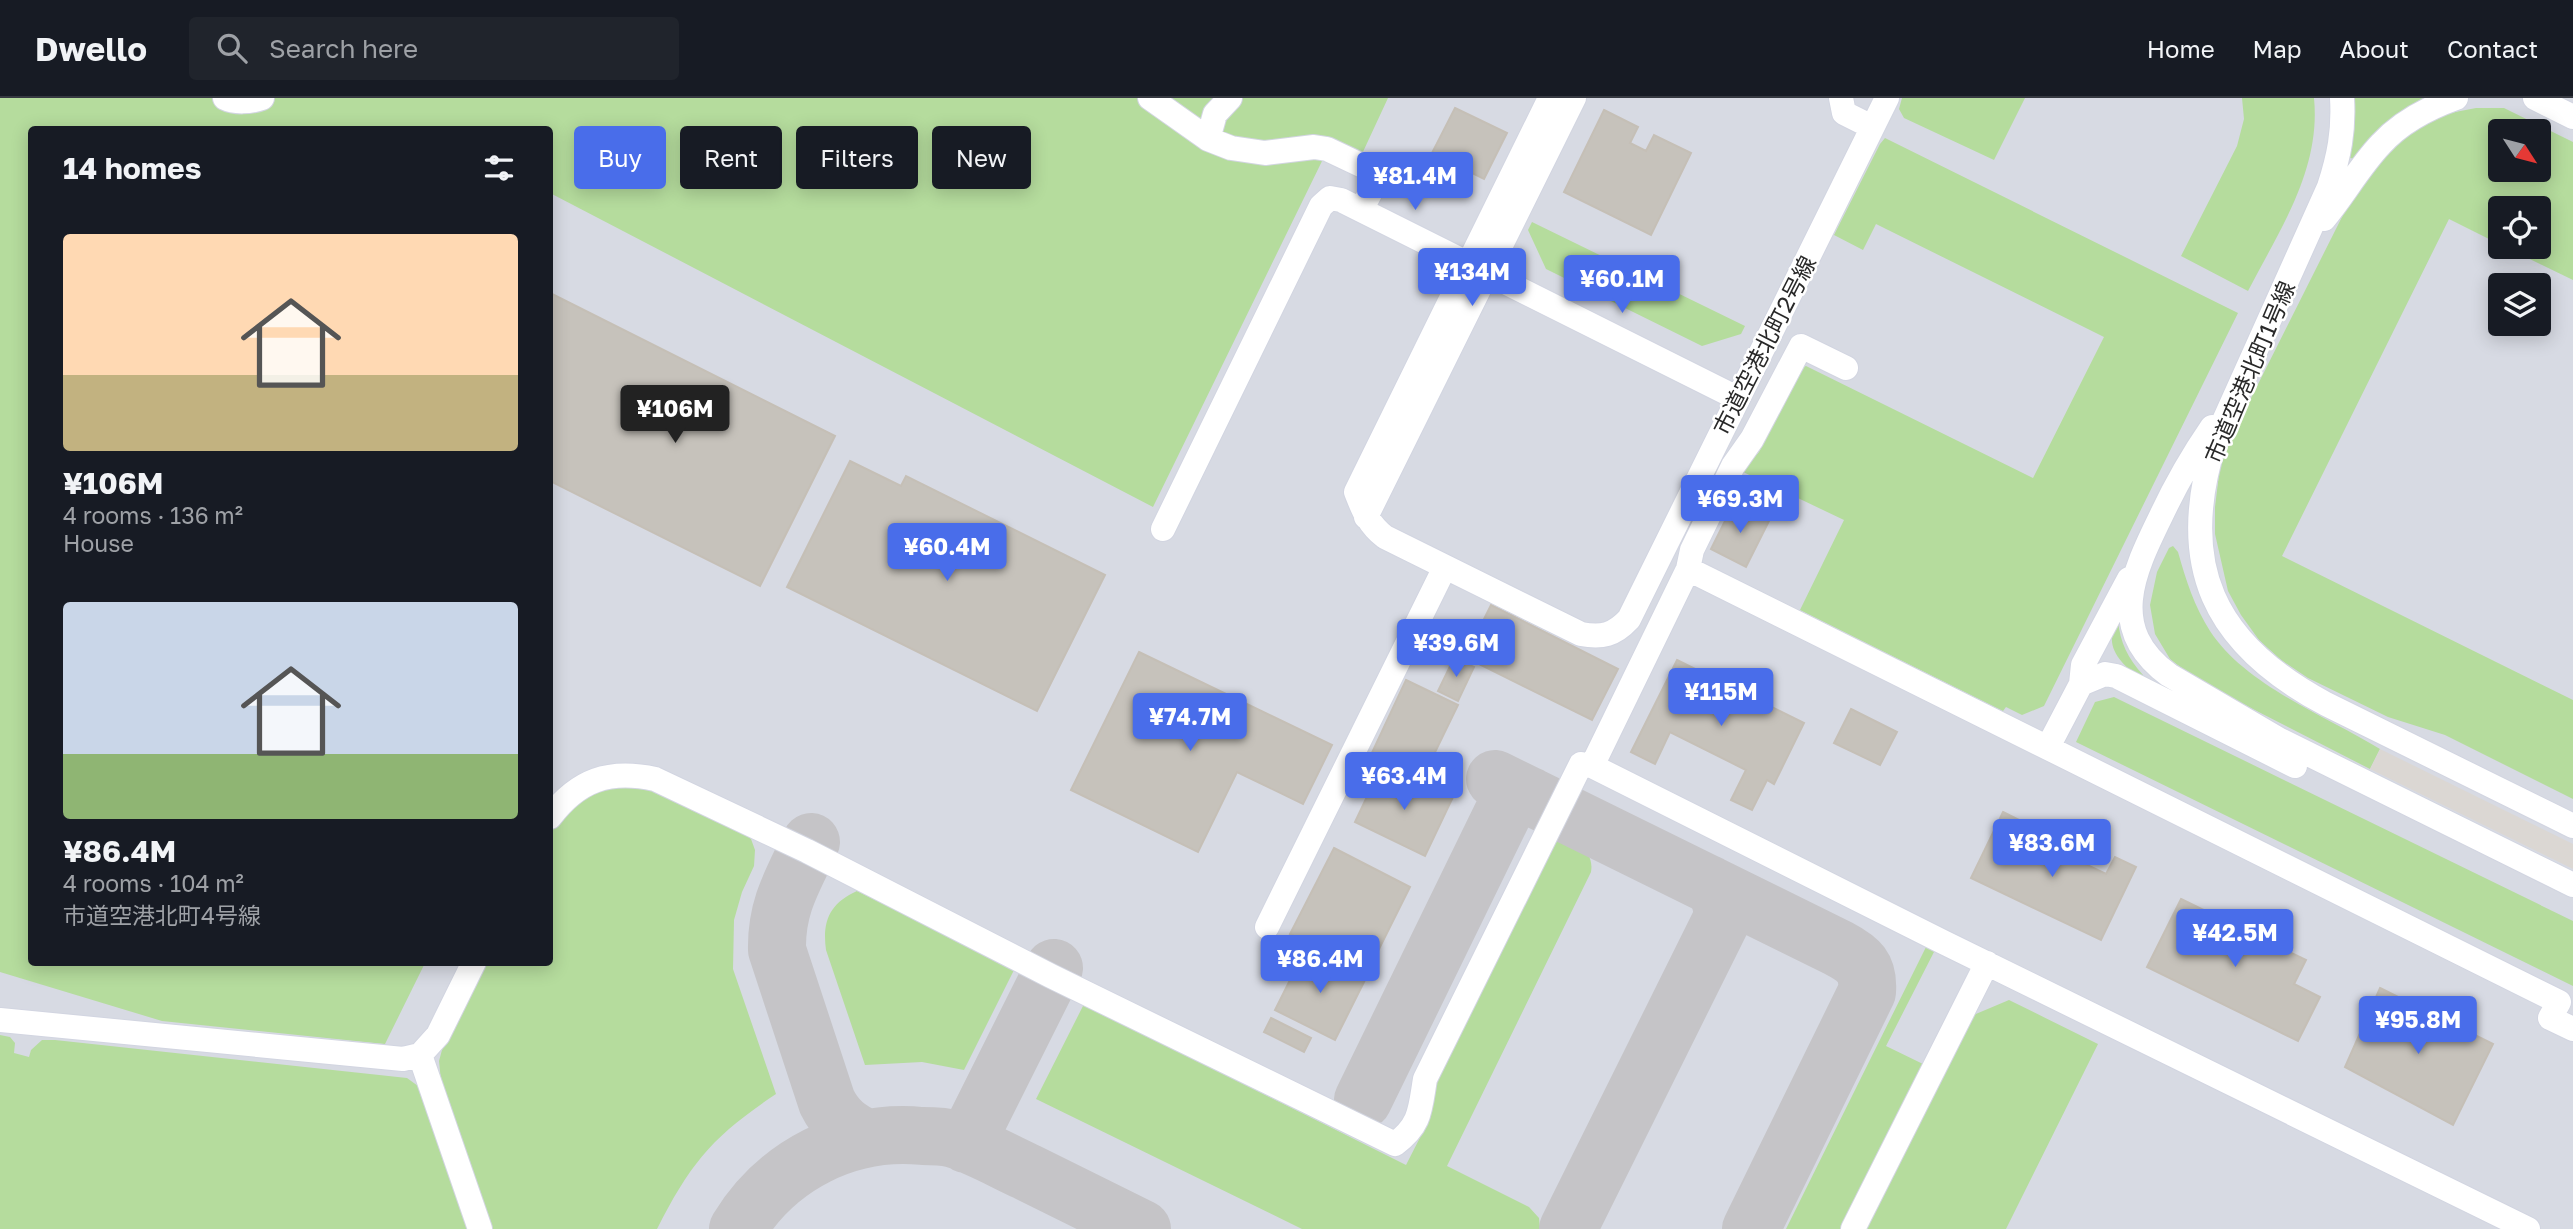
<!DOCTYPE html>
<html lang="en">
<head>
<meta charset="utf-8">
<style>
  :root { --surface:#171b24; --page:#20242c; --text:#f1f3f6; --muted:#9ea1a6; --line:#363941; --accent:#496dea }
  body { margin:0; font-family:"Golos Text","Noto Sans JP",sans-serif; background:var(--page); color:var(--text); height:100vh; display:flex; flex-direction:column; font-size:26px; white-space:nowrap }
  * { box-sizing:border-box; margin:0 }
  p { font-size:23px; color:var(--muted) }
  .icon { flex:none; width:38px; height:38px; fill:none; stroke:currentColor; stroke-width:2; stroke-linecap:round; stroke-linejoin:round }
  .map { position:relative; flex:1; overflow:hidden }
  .side { position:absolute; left:28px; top:28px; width:525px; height:840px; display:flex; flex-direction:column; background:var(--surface); border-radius:7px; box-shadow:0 4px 18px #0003 }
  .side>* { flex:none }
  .hud { position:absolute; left:574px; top:28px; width:665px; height:63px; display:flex; gap:14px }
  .needle { width:46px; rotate:126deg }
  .tools { position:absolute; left:2488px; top:21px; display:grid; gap:14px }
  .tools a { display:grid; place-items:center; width:63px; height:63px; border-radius:7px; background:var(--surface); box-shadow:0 4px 18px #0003; font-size:35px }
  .price { position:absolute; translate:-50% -60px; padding:0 16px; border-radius:7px; background:var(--accent); color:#fff; font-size:23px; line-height:46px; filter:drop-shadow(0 2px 4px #0008) }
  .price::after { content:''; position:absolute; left:50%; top:42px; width:21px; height:16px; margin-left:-10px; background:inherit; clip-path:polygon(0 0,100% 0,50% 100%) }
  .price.selected { background:#222; color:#fff }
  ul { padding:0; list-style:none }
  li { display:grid; align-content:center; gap:14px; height:371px; padding:0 35px }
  li span { display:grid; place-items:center; height:217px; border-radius:7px; color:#555 }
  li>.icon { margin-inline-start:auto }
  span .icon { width:126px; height:126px; fill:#fffc; stroke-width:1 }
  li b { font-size:30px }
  h2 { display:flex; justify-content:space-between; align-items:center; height:84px; padding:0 35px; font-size:30px }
  .tag { padding:0 24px; border-radius:7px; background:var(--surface); box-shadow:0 4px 18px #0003; font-size:24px; line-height:63px }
  .tag.selected { background:var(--accent); color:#fff }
  header { display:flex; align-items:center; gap:42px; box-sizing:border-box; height:98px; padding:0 35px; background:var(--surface); border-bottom:2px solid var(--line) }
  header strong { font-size:33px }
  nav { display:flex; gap:38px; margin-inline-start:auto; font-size:24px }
  .search { width:490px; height:63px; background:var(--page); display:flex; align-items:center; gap:18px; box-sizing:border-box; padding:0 24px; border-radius:7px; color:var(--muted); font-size:26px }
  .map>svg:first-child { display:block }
  .airport { fill:#d7dae3; fill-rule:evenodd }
  .green { fill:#b5dc9d; fill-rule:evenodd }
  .plaza { fill:#dbd7d3 }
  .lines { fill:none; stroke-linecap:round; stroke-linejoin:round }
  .taxiway { stroke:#c5c4c7; stroke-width:58 }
  .building { fill:#c6c2bb; stroke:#c5bfb6; stroke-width:2 }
  .minor-casing { stroke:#d2d5e1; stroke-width:26 }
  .minor { stroke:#fff; stroke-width:24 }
  .labels { text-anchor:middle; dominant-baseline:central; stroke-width:5; stroke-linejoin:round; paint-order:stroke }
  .street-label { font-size:23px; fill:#292929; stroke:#fff }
</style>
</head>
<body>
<header>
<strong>Dwello</strong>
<div class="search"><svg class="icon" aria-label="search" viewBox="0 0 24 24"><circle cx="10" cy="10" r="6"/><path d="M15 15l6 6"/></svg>Search here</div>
<nav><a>Home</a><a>Map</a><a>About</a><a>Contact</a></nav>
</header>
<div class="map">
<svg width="2573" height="1131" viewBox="0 0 2573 1131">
  <rect width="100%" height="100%" fill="#eae4dc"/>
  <!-- airport -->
  <path class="airport" d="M0,0H2573V1131H0ZM32,32H550V864H32ZM2501,33H2539V72H2501ZM2501,110H2539V149H2501ZM2501,187H2539V226H2501Z"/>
  <!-- green -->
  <path class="green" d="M0,0H1388L1355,71L1325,57L1153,409L550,95V32H32V864L425,865L385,946L162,923L0,874Z
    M1902,0H2025L1994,62L1904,20L1899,11Z
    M2242,0H2314C2321,72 2280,131 2248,193L2181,158L2237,48L2244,21Z
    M2352,0H2436L2356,61L2350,60Z
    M2476,10H2504L2573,44V182L2505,149H2539V110H2501V147L2449,121L2282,458L2573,602V701L2445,637L2388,619L2308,580L2281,562L2259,542L2241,517L2228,493L2215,436V409L2220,368L2236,330L2347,109L2390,45L2445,16ZM2501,33H2539V72H2501Z
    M1885,40L2238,215L2044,608L2022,617L2006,609L2003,613L1800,512L1844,422L1741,373L1759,354L1801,270L1806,268L2033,380L2104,239L1876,126L1863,152L1834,137L1880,46Z
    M1532,124L1745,228L1741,236L1702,248L1546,171L1528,132Z
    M2173,448L2178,454C2186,482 2194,508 2210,533C2245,587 2326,618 2380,651L2370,671L2198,583L2170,561L2155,536L2150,507L2157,474L2169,450Z
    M2118,522C2120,545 2128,560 2143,577L2140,580C2127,570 2110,556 2112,538C2112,533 2116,526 2118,522Z
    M2114,599L2573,823V888L2076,644L2095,604Z
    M611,689L648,691L742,732L751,741L755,752L754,768L742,794L734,822L733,871L776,996C713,1038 691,1064 657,1131H489L441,983L439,963L442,952L485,865L550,864V732C568,705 582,700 611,689Z
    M1554,736C1572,744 1595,750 1591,774L1447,1068L1529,1109L1539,1120L1540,1131H1302L1036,1001L1084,906L1406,1067L1431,1018L1433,982Z
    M857,793L1015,870L964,972L922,964L865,967L826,852C822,823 830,805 857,793Z
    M1927,847L1935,852L1886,948L1923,966L1842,1131H1786Z
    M2009,902L2098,946L2006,1131H1860L1964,921Z
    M0,937L10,939L15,945L14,955L29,959L31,952L42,942H55L407,980L418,988L470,1131H0Z"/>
  <!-- plaza -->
  <path class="plaza" d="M2380,651L2573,746V771L2370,671Z"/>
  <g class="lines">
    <!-- taxiway -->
    <path class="taxiway" d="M1495,681L1838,850C1859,861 1869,869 1867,894L1751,1131
      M811,744C793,782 776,808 777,852L827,1004C836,1022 848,1032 867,1040
      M1363,1002L1505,711L1511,704L1530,698
      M966,1046L1054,870
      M738,1131C777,1067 848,1031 922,1038C933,1038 944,1038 954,1041C979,1049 1003,1063 1027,1074C1065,1093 1103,1112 1142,1131
      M1568,1131L1722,821C1723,807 1720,796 1709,786"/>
  </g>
  <!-- building -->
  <path class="building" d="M1455,10L1507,35L1484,81L1432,55Z
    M1604,12L1638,29L1630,45L1646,53L1654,37L1691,55L1651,137L1564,94Z
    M550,195L835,338L760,488L550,383Z
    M850,363L901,388L906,378L1105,477L1037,613L787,489Z
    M1734,405L1769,423L1746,469L1711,451Z
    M1491,507L1618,571L1592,622L1465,559Z
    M1139,554L1332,647L1303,706L1237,674L1198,754L1071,692Z
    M1454,560L1474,569L1458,603L1438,593Z
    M1677,562L1804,625L1774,686L1767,682L1752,712L1731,702L1746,672L1670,634L1655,666L1631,654Z
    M1406,582L1458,607L1421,683L1370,659Z
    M1851,611L1897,634L1880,667L1834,645Z
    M1380,671L1422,692L1425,685L1453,699L1425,758L1355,724Z
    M2003,714L2025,725L2020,735L2106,776L2115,759L2136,769L2101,842L1971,780Z
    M1334,750L1410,789L1367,875L1290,836Z
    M2181,801L2306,862L2294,886L2320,899L2298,943L2147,869Z
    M1305,852L1365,882L1335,942L1275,912Z
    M2380,890L2493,946L2453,1027L2345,969Z
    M1271,920L1311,940L1304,954L1264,934Z"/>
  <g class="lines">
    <defs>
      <path id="minor" d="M225,0C235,5 251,4 262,0
        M1150,0L1208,41L1231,50L1265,55L1314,49L1327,51L1365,69L1374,80V88L1361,112
        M1550,0L1356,394C1363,412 1369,427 1385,439L1581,536C1602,540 1614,537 1629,521L1887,0
        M1841,0L1844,15L1872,29
        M2342,0C2344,33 2339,58 2329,89L2215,343C2176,467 2213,546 2326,606L2573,728
        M2535,0L2573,19
        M1208,41L1215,16L1230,0
        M2324,121C2344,97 2359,69 2381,46C2401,24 2428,10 2456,0
        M2212,329C2192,358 2176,386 2161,418C2133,475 2106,531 2169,577L2280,642L2573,787
        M1366,419L1574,0
        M1163,431L1321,108L1330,100L1341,102L1737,300
        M1688,471L1692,452L1733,368L1752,341L1801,248L1846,270
        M2081,586L2105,576L2116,578L2295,668
        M2048,649L2081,586L2083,567L2129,481
        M550,719C578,682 609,671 655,681L807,753L1051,878L1395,1046C1421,1027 1420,1011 1425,981L1581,666L1592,668
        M1267,829L1445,469
        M0,922L403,961L420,957L438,937L474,864
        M420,957L480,1131
        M1853,1131L1987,865
        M2528,1131L1943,844L1592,668L1688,471L2559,904L2550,920L2573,931"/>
    </defs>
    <!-- minor casing -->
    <use href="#minor" class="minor-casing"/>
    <!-- minor -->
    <use href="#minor" class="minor"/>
  </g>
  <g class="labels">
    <!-- street labels -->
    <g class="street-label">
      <text transform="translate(1764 247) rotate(-63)">市道空港北町2号線</text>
      <text transform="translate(2249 274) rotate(-67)">市道空港北町1号線</text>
    </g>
  </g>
</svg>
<div class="tools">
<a><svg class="needle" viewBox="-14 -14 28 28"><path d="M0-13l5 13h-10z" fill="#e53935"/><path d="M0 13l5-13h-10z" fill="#9ea1a6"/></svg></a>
<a><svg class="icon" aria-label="locate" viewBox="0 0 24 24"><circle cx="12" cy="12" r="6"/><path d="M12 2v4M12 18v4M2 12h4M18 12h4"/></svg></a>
<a><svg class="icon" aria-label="layers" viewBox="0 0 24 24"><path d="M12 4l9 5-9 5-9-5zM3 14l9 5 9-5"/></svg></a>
</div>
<b class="price" style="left:1415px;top:114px">¥81.4M</b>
<b class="price" style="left:1472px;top:210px">¥134M</b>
<b class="price" style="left:1622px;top:217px">¥60.1M</b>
<b class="price selected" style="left:675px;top:347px">¥106M</b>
<b class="price" style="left:1740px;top:437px">¥69.3M</b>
<b class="price" style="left:947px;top:485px">¥60.4M</b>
<b class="price" style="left:1456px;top:581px">¥39.6M</b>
<b class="price" style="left:1721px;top:630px">¥115M</b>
<b class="price" style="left:1190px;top:655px">¥74.7M</b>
<b class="price" style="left:1404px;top:714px">¥63.4M</b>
<b class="price" style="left:2052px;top:781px">¥83.6M</b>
<b class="price" style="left:2235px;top:871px">¥42.5M</b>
<b class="price" style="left:1320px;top:897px">¥86.4M</b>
<b class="price" style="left:2418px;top:958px">¥95.8M</b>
<div class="hud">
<a class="tag selected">Buy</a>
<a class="tag">Rent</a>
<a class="tag">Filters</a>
<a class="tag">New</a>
</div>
<section class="side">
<h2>14 homes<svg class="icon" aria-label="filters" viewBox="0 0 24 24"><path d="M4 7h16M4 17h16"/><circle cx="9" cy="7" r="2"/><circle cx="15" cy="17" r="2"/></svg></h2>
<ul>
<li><span style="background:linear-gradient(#ffd9b3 65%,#c2b280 0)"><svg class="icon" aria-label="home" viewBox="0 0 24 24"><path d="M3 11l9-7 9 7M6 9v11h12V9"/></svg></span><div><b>¥106M</b><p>4 rooms · 136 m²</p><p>House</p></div></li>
<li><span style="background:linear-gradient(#c9d6e8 70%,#8fb573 0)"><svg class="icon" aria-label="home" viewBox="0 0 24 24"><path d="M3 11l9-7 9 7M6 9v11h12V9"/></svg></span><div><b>¥86.4M</b><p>4 rooms · 104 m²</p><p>市道空港北町4号線</p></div></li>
</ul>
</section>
</div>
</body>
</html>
